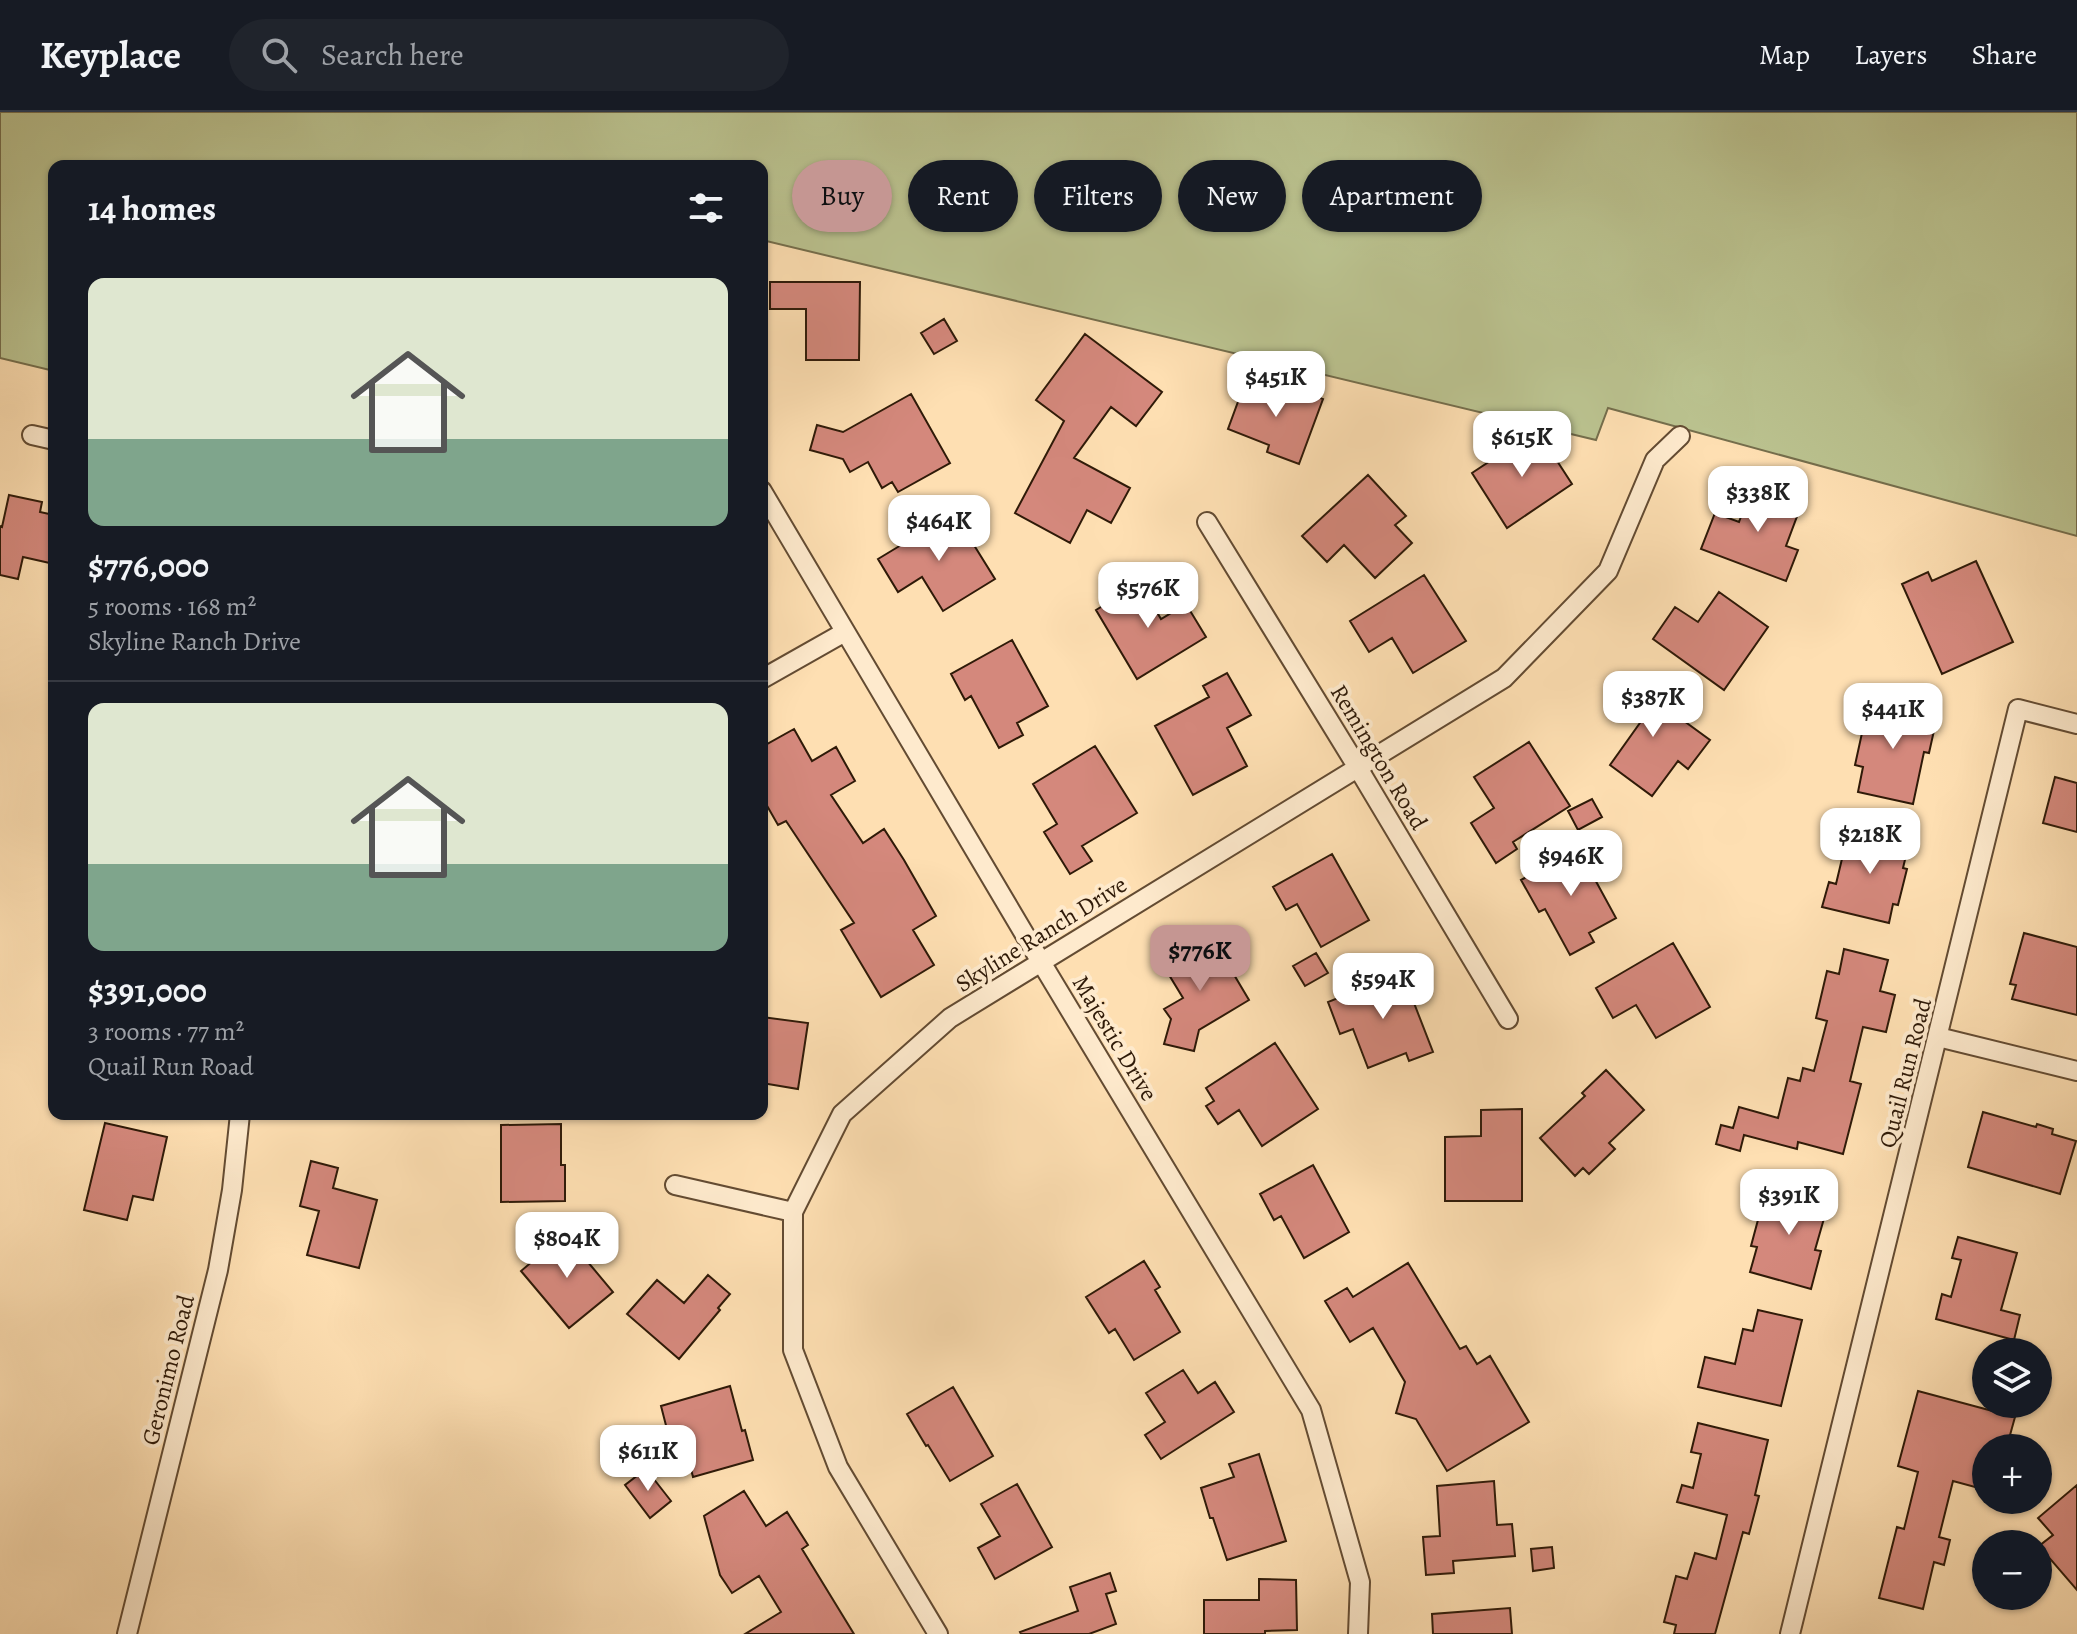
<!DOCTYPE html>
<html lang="en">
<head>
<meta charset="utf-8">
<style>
  :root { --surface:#171b24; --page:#20242c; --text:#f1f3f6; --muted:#9ea1a6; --line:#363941; --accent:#c59692 }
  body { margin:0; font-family:Alegreya,serif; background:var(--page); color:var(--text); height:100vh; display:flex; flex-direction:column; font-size:30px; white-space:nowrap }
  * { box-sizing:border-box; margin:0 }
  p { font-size:26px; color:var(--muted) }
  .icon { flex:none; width:44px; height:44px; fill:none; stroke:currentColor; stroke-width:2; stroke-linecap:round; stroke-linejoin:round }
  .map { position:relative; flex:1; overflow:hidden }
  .side { position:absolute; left:48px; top:48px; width:720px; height:960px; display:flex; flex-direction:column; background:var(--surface); border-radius:16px; box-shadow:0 2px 6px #0004 }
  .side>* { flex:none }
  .hud { position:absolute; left:792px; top:48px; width:760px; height:72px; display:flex; gap:16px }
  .controls { position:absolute; left:1972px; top:1226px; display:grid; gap:16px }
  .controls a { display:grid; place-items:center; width:80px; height:80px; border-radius:50%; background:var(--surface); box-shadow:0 2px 6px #0004; font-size:40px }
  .price { position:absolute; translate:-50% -68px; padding:0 18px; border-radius:16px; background:#fff; color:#222; font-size:26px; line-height:52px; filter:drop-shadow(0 2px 4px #0008) }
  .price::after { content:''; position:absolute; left:50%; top:48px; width:24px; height:18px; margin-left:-12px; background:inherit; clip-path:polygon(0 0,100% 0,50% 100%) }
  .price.on { background:var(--accent); color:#111 }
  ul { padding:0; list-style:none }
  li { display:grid; align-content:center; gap:16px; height:424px; padding:0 40px }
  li+li { border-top:2px solid var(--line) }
  li span { display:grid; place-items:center; height:248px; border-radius:16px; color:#555 }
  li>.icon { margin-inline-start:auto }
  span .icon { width:144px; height:144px; fill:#fffc; stroke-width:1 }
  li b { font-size:34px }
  h2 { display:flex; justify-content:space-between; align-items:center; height:96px; padding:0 40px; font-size:34px }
  .tag { padding:0 28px; border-radius:36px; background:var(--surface); box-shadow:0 2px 6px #0004; font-size:28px; line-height:72px }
  .tag.on { background:var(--accent); color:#111 }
  header { display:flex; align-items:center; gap:48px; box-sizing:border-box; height:112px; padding:0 40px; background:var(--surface); border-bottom:2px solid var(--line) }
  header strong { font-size:38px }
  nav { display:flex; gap:44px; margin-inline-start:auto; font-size:28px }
  .search { width:560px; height:72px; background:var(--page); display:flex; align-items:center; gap:20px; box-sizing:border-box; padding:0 28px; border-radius:44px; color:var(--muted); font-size:30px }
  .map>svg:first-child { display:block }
  .green { fill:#bbc390; stroke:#756e4c; stroke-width:2 }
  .building { fill:#d4887c; stroke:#2f1a08; stroke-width:2 }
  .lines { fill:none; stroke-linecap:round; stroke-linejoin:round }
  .street-casing { stroke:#634b32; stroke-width:22 }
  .street { stroke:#feeacd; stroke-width:18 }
  .labels { text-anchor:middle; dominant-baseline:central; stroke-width:8; stroke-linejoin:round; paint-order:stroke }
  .street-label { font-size:24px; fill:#2f1a08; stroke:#feeacd }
</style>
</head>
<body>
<header>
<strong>Keyplace</strong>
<div class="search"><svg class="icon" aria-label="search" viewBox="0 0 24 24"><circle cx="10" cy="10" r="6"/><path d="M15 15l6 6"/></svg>Search here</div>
<nav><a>Map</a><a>Layers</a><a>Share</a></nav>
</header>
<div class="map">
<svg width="2077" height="1522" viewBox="0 0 2077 1522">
  <rect width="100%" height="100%" fill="#fedfb2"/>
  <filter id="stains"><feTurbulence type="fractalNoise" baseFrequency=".0025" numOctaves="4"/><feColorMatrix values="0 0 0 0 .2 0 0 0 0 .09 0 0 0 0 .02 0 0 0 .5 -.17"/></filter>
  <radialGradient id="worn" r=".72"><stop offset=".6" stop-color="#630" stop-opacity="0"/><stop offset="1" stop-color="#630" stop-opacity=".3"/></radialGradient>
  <!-- green -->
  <path class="green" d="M0,0H2077V424L1608,296L1596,328L762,128V54H54V259L0,246Z"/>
  <!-- building -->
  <path class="building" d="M770,170H860L859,248H806V197H770Z
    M944,207L957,229L934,242L921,221Z
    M1085,222L1162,280L1136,314L1111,295L1074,346L1130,376L1111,411L1087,398L1070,431L1015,401L1064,309L1036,288Z
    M1246,268L1293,285L1296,277L1323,287L1299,352L1267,340L1269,333L1228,317Z
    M911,282L950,351L898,380L892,370L882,376L868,350L850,360L843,347L810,338L817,313L843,320Z
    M1537,318L1572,372L1507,416L1472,361Z
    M1368,363L1406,404L1395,413L1412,431L1375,466L1344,433L1327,450L1302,424Z
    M1753,372L1802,391L1786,434L1798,438L1786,469L1701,437L1715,401L1739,410Z
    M9,383L42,390L40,400L54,403V452L23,445L18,467L0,463V414L2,415Z
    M954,401L995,467L943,499L922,465L898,480L878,447Z
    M1976,449L2013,530L1942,562L1902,472L1928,460L1932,469Z
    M1424,463L1466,529L1413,561L1392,526L1369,540L1350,509Z
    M1140,471L1161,507L1186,492L1206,525L1137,567L1096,498Z
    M1719,480L1768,515L1724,578L1653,527L1675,495L1698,510Z
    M1012,528L1048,594L1017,611L1023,623L999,636L971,584L965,588L951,562Z
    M1227,561L1251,603L1227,616L1247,654L1193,683L1155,614L1209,585L1203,574Z
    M1621,563L1710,628L1688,657L1678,649L1652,684L1610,653L1642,608L1607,583Z
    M1869,589L1937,605L1929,641L1924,640L1913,692L1858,680L1863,655L1855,653Z
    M794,617L812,649L836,635L855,669L831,683L863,731L884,717L904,748L936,804L913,818L934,853L881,885L841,818L854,811L786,709L778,713L762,685V635Z
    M1529,630L1570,694L1513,730L1517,737L1496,751L1471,711L1494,696L1474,665Z
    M1095,634L1137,701L1082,734L1092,749L1070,762L1044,720L1057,712L1033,672Z
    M2055,665L2077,671V720L2043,711Z
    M1592,687L1602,705L1578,718L1568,699Z
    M1863,715L1910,727L1903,756L1907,757L1898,793L1893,792L1889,811L1822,795L1829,770L1836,772L1846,730L1859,733Z
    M1583,734L1597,759L1592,762L1616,806L1589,821L1594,830L1570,843L1545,797L1539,800L1521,768Z
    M1332,742L1369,808L1321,835L1297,792L1286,798L1273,775Z
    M2024,821L2077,835V903L2012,887L2016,873L2010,872Z
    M1211,824L1249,888L1199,918L1194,939L1164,932L1171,907L1164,897L1183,886L1163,853Z
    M1673,831L1710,895L1656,926L1636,893L1613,906L1596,876Z
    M1844,837L1888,848L1880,879L1895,883L1886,920L1863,915L1850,969L1861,972L1843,1042L1798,1030L1797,1037L1744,1023L1740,1039L1716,1032L1721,1013L1733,1016L1739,995L1778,1006L1788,966L1800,969L1803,956L1814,959L1827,909L1816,906L1827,859L1839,862Z
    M1316,841L1328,861L1305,874L1293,854Z
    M1402,860L1433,940L1409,949L1406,941L1368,956L1353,917L1340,922L1328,890Z
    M762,905L808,911L798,977L762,971Z
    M1275,931L1318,997L1262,1034L1239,998L1218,1012L1206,994L1214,989L1206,976Z
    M1606,958L1644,998L1609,1031L1615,1037L1589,1062L1583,1056L1575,1064L1540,1026L1585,984L1582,981Z
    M1522,997V1089H1445V1025L1481,1024V998Z
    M1983,1000L2036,1015L2037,1012L2053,1017L2052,1022L2076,1029L2060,1082L1968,1055Z
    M105,1011L167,1025L153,1088L133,1084L127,1108L84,1098Z
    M561,1012V1053H565V1089L501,1090V1013Z
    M311,1049L338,1056L333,1076L377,1088L359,1156L307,1143L319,1099L300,1094Z
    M1313,1053L1349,1120L1304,1146L1281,1104L1274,1108L1260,1082Z
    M1776,1075L1829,1089L1815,1138L1821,1139L1811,1177L1750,1160L1757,1135L1751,1134L1766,1078L1774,1080Z
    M569,1118L591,1145L587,1149L613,1180L569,1216L521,1159Z
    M1958,1125L2017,1141L2001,1198L2020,1203L2014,1228L1936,1207L1942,1182L1951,1185L1961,1148L1952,1146Z
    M1144,1149L1160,1175L1155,1178L1180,1220L1134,1248L1115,1217L1109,1221L1086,1185Z
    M1408,1151L1460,1237L1466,1234L1477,1252L1490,1244L1529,1310L1447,1359L1416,1307L1396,1301L1405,1270L1373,1216L1350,1230L1325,1189L1347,1176L1353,1185Z
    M708,1163L730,1182L718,1196L720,1198L679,1247L627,1202L657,1168L684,1191Z
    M1758,1198L1802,1208L1781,1294L1698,1275L1705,1245L1735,1252L1743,1217L1753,1219Z
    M1183,1258L1198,1281L1215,1270L1234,1300L1161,1347L1145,1323L1165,1310L1146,1281Z
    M730,1274L742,1319L745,1318L753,1348L693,1365L683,1326L670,1329L661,1294Z
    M953,1275L993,1344L950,1369L928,1333L926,1334L907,1302Z
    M1918,1279L2015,1305L2007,1334L1998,1332L1997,1336H1986V1378L1953,1369L1939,1425L1950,1428L1944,1453L1934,1450L1923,1497L1879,1486L1897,1415L1904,1417L1918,1360L1898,1354Z
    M1698,1311L1768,1328L1755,1383L1759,1384L1749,1422L1743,1420L1715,1522H1674L1676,1513L1664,1510L1676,1464L1687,1467L1695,1441L1716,1447L1727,1403L1677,1390L1682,1373L1693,1376L1701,1342L1691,1340Z
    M1259,1342L1286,1429L1227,1448L1213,1406H1210L1201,1376L1234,1365L1229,1352Z
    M646,1357L671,1389L650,1406L625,1373Z
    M1494,1369L1497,1413L1512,1412L1515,1444L1453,1449L1454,1461L1426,1463L1423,1425L1440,1424L1437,1374Z
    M1017,1372L1052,1435L995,1467L978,1436L1000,1424L981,1392Z
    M2077,1373V1478L2039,1434L2053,1423L2038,1406Z
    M744,1379L766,1414L787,1400L808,1433L802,1437L854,1522H745L781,1500L759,1464L732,1481L720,1463L704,1404Z
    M1552,1435L1554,1456L1533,1459L1531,1437Z
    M1110,1461L1116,1479L1106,1482L1116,1512L1089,1522H1021L1020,1520L1078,1499L1070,1475Z
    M1259,1467L1296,1468L1297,1518L1265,1519V1522H1204V1488H1259Z
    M1510,1496L1512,1522H1433L1432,1502Z"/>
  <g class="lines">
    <defs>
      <path id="street" d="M32,323L54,328
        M762,379L1041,850L1311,1298L1360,1470L1358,1522
        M1207,410L1358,656L1508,907
        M762,567L845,520
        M1938,925L2077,959
        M675,1073L793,1100
        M127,1522L218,1158L232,1078L240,1002
        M938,1522L838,1355L793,1238V1100L842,1002L950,906L1504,566L1608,459L1655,348L1680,324
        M1790,1522L2018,597L2077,612"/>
    </defs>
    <!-- street casing -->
    <use href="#street" class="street-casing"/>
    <!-- street -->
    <use href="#street" class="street"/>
  </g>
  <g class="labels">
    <!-- street labels -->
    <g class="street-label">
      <text transform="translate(1379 645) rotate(59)">Remington Road</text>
      <text transform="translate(1041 822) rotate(-32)">Skyline Ranch Drive</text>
      <text transform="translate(1115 926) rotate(59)">Majestic Drive</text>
      <text transform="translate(1905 961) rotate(-76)">Quail Run Road</text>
      <text transform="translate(168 1258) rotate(-76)">Geronimo Road</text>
    </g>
  </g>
  <rect width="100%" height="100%" filter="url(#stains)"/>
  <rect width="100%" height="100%" fill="url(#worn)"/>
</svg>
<div class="controls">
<a><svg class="icon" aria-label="layers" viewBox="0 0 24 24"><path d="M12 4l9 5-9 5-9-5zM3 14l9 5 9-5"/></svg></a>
<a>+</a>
<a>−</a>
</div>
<b class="price" style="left:1276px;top:307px">$451K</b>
<b class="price" style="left:1522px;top:367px">$615K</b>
<b class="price" style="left:1758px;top:422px">$338K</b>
<b class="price" style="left:939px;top:451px">$464K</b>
<b class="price" style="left:1148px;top:518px">$576K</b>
<b class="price" style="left:1653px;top:627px">$387K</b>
<b class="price" style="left:1893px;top:639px">$441K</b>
<b class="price" style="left:1870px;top:764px">$218K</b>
<b class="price" style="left:1571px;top:786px">$946K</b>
<b class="price on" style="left:1200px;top:881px">$776K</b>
<b class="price" style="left:1383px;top:909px">$594K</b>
<b class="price" style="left:1789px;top:1125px">$391K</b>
<b class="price" style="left:567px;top:1168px">$804K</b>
<b class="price" style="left:648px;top:1381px">$611K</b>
<div class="hud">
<a class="tag on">Buy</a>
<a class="tag">Rent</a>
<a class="tag">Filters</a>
<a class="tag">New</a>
<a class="tag">Apartment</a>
</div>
<section class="side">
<h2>14 homes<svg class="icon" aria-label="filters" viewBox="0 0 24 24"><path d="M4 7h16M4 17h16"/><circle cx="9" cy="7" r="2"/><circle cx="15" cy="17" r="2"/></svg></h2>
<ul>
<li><span style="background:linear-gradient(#dfe7d0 65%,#7fa58c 0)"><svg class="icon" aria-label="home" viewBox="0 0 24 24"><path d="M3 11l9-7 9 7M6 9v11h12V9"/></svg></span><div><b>$776,000</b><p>5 rooms · 168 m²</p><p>Skyline Ranch Drive</p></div></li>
<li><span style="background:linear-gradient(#dfe7d0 65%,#7fa58c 0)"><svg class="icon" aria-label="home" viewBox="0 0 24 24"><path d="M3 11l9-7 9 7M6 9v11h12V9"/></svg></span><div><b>$391,000</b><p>3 rooms · 77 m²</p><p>Quail Run Road</p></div></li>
</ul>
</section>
</div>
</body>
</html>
